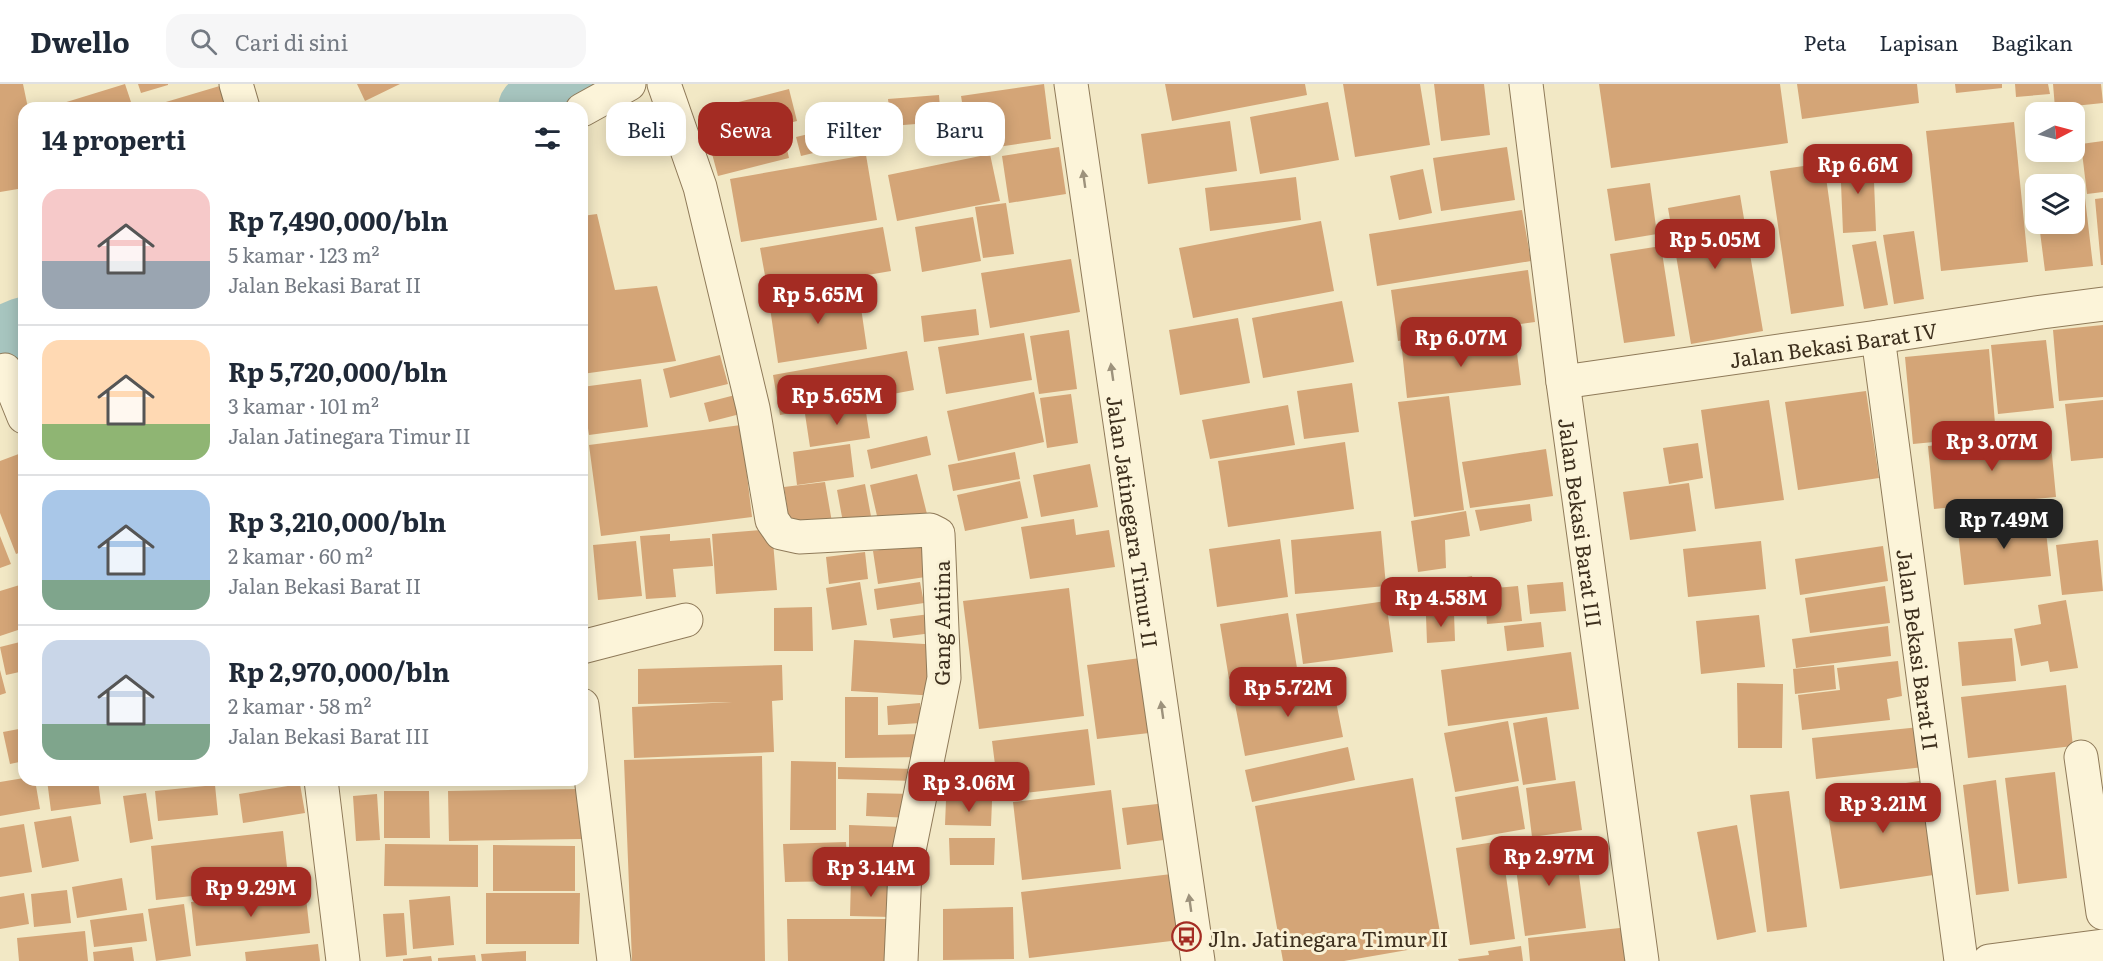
<!DOCTYPE html>
<html lang="id">
<head>
<meta charset="utf-8">
<style>
  :root { --surface:#fff; --page:#f6f6f7; --text:#1f2937; --muted:#747a83; --line:#e0e1e3; --accent:#a42c23 }
  body { margin:0; font-family:Literata,serif; background:var(--page); color:var(--text); height:100vh; display:flex; flex-direction:column; font-size:22px; white-space:nowrap }
  * { box-sizing:border-box; margin:0 }
  p { font-size:20px; color:var(--muted) }
  .icon { flex:none; width:33px; height:33px; fill:none; stroke:currentColor; stroke-width:2; stroke-linecap:round; stroke-linejoin:round }
  .map { position:relative; flex:1; overflow:hidden }
  .sheet { position:absolute; left:18px; top:18px; width:570px; height:684px; display:flex; flex-direction:column; background:var(--surface); border-radius:18px; box-shadow:0 3px 15px #0003 }
  .sheet>* { flex:none }
  .guide { position:absolute; left:606px; top:18px; width:570px; height:54px; display:flex; gap:12px }
  .needle { width:39px; rotate:84deg }
  .buttons { position:absolute; left:2025px; top:18px; display:grid; gap:12px }
  .buttons a { display:grid; place-items:center; width:60px; height:60px; border-radius:12px; background:var(--surface); box-shadow:0 3px 15px #0003; font-size:30px }
  .price { position:absolute; translate:-50% -51px; padding:0 14px; border-radius:12px; background:var(--accent); color:#fff; font-size:20px; line-height:39px; filter:drop-shadow(0 2px 3px #0008) }
  .price::after { content:''; position:absolute; left:50%; top:36px; width:18px; height:14px; margin-left:-9px; background:inherit; clip-path:polygon(0 0,100% 0,50% 100%) }
  .price.active { background:#222; color:#fff }
  ul { padding:0; list-style:none }
  li { display:flex; align-items:center; gap:18px; height:150px; padding:0 24px }
  li+li { border-top:2px solid var(--line) }
  li span { display:grid; place-items:center; flex:none; width:168px; height:120px; border-radius:18px; color:#555 }
  li>.icon { margin-inline-start:auto }
  span .icon { width:72px; height:72px; fill:#fffc; stroke-width:1 }
  li b { font-size:26px }
  h2 { display:flex; justify-content:space-between; align-items:center; height:72px; padding:0 24px; font-size:26px }
  .pill { padding:0 21px; border-radius:18px; background:var(--surface); box-shadow:0 3px 15px #0003; font-size:21px; line-height:54px }
  .pill.active { background:var(--accent); color:#fff }
  header { display:flex; align-items:center; gap:36px; box-sizing:border-box; height:84px; padding:0 30px; background:var(--surface); border-bottom:2px solid var(--line) }
  header strong { font-size:28px }
  nav { display:flex; gap:33px; margin-inline-start:auto; font-size:21px }
  .search { width:420px; height:54px; background:var(--page); display:flex; align-items:center; gap:15px; box-sizing:border-box; padding:0 21px; border-radius:18px; color:var(--muted); font-size:22px }
  .map>svg:first-child { display:block }
  .lines { fill:none; stroke-linecap:round; stroke-linejoin:round }
  .river { stroke:#a7c5bf; stroke-width:66 }
  .building { fill:#d4a577 }
  .minor-casing { stroke:#8f7a59; stroke-width:35 }
  .minor { stroke:#fcf4d9; stroke-width:33 }
  .oneway { fill:#9d927c }
  .labels { text-anchor:middle; dominant-baseline:central; stroke-width:6; stroke-linejoin:round; paint-order:stroke }
  .street-label { font-size:21px; fill:#3e301e; stroke:#f9f1d5 }
  .poi-label { font-size:21px; fill:#3e301e; stroke:#f9f1d5; text-anchor:start }
</style>
</head>
<body>
<header>
<strong>Dwello</strong>
<div class="search"><svg class="icon" aria-label="search" viewBox="0 0 24 24"><circle cx="10" cy="10" r="6"/><path d="M15 15l6 6"/></svg>Cari di sini</div>
<nav><a>Peta</a><a>Lapisan</a><a>Bagikan</a></nav>
</header>
<div class="map">
<svg width="2103" height="877" viewBox="0 0 2103 877">
  <rect width="100%" height="100%" fill="#f2e8c5"/>
  <g class="lines">
    <!-- river -->
    <path class="river" d="M531,24L575,0
      M0,256L24,246"/>
  </g>
  <!-- building -->
  <path class="building" d="M0,0H23L28,24H24V104L0,108Z
    M125,0L133,24H61L60,20Z
    M138,0H168V1L141,9Z
    M357,0H400L365,17Z
    M1044,0L1051,55L970,67L961,12Z
    M1165,0H1305L1307,11L1172,37Z
    M1343,0H1420L1430,61L1355,73Z
    M1434,0H1484L1490,51L1441,57Z
    M1599,0H1780L1788,59L1611,84Z
    M1797,0H1917L1919,19L1802,35Z
    M1955,0H2002V4L1956,9Z
    M2015,0H2048L2050,10L2016,13Z
    M2053,0H2101L2103,19L2055,24Z
    M223,1L230,24H149V23Z
    M789,5L797,37L727,55L719,23Z
    M939,11L941,38L891,42L888,15Z
    M1328,18L1339,76L1260,90L1250,33Z
    M1230,37L1237,87L1148,100L1141,50Z
    M859,38L863,57L801,72L796,53Z
    M2014,38L2028,178L1941,187L1926,47Z
    M783,48L789,74L718,92L711,66Z
    M2103,57V108L2087,110L2081,60Z
    M1059,63L1066,110L1009,119L1002,72Z
    M1507,63L1515,116L1441,127L1433,74Z
    M990,70L1000,117L897,137L888,91Z
    M866,71L877,136L741,158L730,95Z
    M1873,73L1876,147L1843,149L1840,74Z
    M1824,79L1844,222L1791,230L1770,87Z
    M1423,85L1432,129L1399,136L1390,92Z
    M1296,93L1301,136L1210,147L1205,104Z
    M1650,99L1657,150L1615,157L1607,105Z
    M1740,111L1763,247L1691,260L1668,124Z
    M2085,114L2093,182L2045,187L2039,140H2074V115Z
    M2103,114V181H2101L2095,115Z
    M1006,119L1014,170L983,174L975,123Z
    M1522,126L1531,177L1377,202L1369,150Z
    M597,130L615,206L657,202L676,277L582,290V132Z
    M973,133L981,177L922,188L915,143Z
    M1321,137L1334,207L1193,234L1179,164Z
    M883,143L891,187L768,208L760,164Z
    M1914,147L1924,215L1894,220L1883,151Z
    M1876,157L1888,221L1864,225L1852,161Z
    M1661,162L1675,252L1624,259L1610,170Z
    M1071,175L1080,228L990,244L981,189Z
    M1528,186L1535,238L1398,257L1391,206Z
    M858,203L867,265L778,279L769,217Z
    M1342,217L1354,278L1263,294L1252,234Z
    M976,225L979,251L924,258L921,232Z
    M1238,234L1250,299L1180,311L1169,246Z
    M2103,241V313L2059,317L2053,246Z
    M1069,246L1077,305L1039,310L1030,252Z
    M1024,249L1032,296L946,310L938,263Z
    M1515,253L1521,301L1407,314L1402,266Z
    M2046,256L2054,324L1998,330L1991,261Z
    M1989,265L1996,352L1913,360L1905,273Z
    M907,267L914,306L780,331L773,291Z
    M720,271L728,300L670,314L663,285Z
    M641,295L648,343L589,351L582,303Z
    M1352,299L1359,348L1304,355L1297,307Z
    M1866,307L1879,394L1798,406L1785,318Z
    M1034,308L1044,358L958,377L947,327Z
    M743,309L748,328L709,338L704,319Z
    M1071,310L1078,359L1047,364L1040,314Z
    M1449,312L1464,426L1414,433L1398,318Z
    M1769,316L1784,416L1715,425L1701,326Z
    M2103,316V374L2071,377L2065,320Z
    M1288,321L1295,361L1210,375L1202,336Z
    M865,322L870,354L810,363L805,330Z
    M741,341L752,433L601,452L589,361Z
    M2050,350L2056,413L1934,425L1928,362Z
    M927,352L931,371L871,385L867,366Z
    M1345,358L1354,425L1228,443L1218,377Z
    M1698,359L1703,394L1669,400L1663,364Z
    M850,360L854,393L797,401L793,368Z
    M1546,365L1553,412L1470,424L1462,378Z
    M24,368V467L16,470L0,429V377Z
    M1015,368L1020,395L953,407L948,381Z
    M1090,380L1098,423L1041,433L1033,391Z
    M917,390L928,434L880,445L870,401Z
    M1020,397L1028,434L965,447L957,411Z
    M825,398L833,444L791,449L784,403Z
    M1689,399L1696,447L1630,456L1623,408Z
    M865,400L873,443L845,449L837,406Z
    M1530,420L1532,437L1480,447L1475,426Z
    M1466,427L1470,452L1445,456L1446,484L1418,488L1411,437Z
    M2044,430L2051,492L1964,501L1957,439Z
    M1074,435L1076,451L1109,446L1115,483L1030,495L1021,443Z
    M772,445L777,506L716,510L712,450Z
    M1381,447L1386,502L1295,510L1291,456Z
    M670,450V457L710,454L713,482L673,485L676,513L646,515L640,452Z
    M0,452L11,480L0,484Z
    M1280,455L1288,513L1217,523L1209,465Z
    M2098,456L2103,507L2062,511L2056,461Z
    M636,457L642,512L598,516L593,461Z
    M1761,457L1766,505L1688,513L1683,465Z
    M934,458L939,491L878,500L873,467Z
    M1883,462L1888,497L1800,511L1795,475Z
    M865,468L868,495L829,500L826,473Z
    M1472,492L1476,514L1425,523L1421,501Z
    M860,498L867,541L832,546L826,504Z
    M920,498L924,519L877,526L874,505Z
    M1563,498L1566,527L1530,530L1527,501Z
    M23,500L24,544L0,552V507Z
    M1518,502L1522,537L1487,540L1484,505Z
    M1885,502L1890,539L1810,549L1805,514Z
    M1069,504L1084,632L979,645L963,517Z
    M2066,516L2078,584L2050,588L2048,577L2021,582L2014,545L2041,540L2038,521Z
    M1386,517L1393,568L1303,580L1296,530Z
    M812,523L813,567H774V524Z
    M938,529L940,548L893,554L890,535Z
    M1288,529L1297,584L1229,595L1220,540Z
    M1454,529L1455,557L1427,559L1426,532Z
    M1759,531L1765,583L1701,590L1696,537Z
    M1541,538L1544,563L1507,567L1504,542Z
    M1888,542L1891,572L1796,584L1792,555Z
    M2012,554L2016,597L1962,602L1958,558Z
    M854,556L942,561L938,612L851,607Z
    M24,557V587L6,591L0,563Z
    M1571,568L1579,625L1448,642L1441,586Z
    M1148,573L1158,648L1097,655L1087,581Z
    M1898,577L1902,612L1887,615L1890,636L1802,646L1798,611L1840,606L1837,584Z
    M782,581L783,616L772,617L774,668L634,674L632,623L732,618L638,620V585Z
    M1834,581L1836,605L1795,610L1793,585Z
    M0,586L6,609L0,611Z
    M1332,597L1343,653L1245,672L1234,615Z
    M1737,599L1783,600L1782,664H1738Z
    M2066,601L2073,662L1968,674L1961,613Z
    M845,613H878V651L924,650V673L845,674Z
    M920,619L921,639L888,641L887,622Z
    M1547,633L1556,696L1523,701L1513,639Z
    M1508,637L1519,697L1455,708L1444,649Z
    M1920,643L1924,683L1816,695L1812,654Z
    M24,644V677L10,680L3,648Z
    M1088,645L1095,701L999,712L992,657Z
    M1348,663L1355,696L1252,718L1245,686Z
    M762,672L765,877H632L624,676Z
    M791,677L836,678V746H790Z
    M838,683L916,685V697L838,695Z
    M2055,688L2067,794L2018,800L2005,694Z
    M24,694V696H35L40,725L0,732V698Z
    M1413,694L1442,860L1344,877H1283L1255,722Z
    M47,696H98L101,720L51,727Z
    M352,696H449V699H352Z
    M1926,696L1940,790L1840,805L1825,711Z
    M1996,696L2009,807L1976,811L1963,701Z
    M1575,697L1582,746L1532,753L1526,704Z
    M300,700L305,729L243,739L239,710Z
    M215,701L218,731L158,737L155,707Z
    M1518,702L1525,745L1462,756L1455,713Z
    M581,705L582,755L449,757L448,707Z
    M1111,706L1121,785L1022,796L1013,718Z
    M384,707H429L430,754H384Z
    M1789,707L1807,843L1767,848L1750,711Z
    M146,709L153,755L130,759L123,712Z
    M867,709L913,710L912,734L866,732Z
    M377,710L380,756L356,757L353,712Z
    M946,716L992,717L991,742L945,741Z
    M1166,719L1171,755L1127,761L1122,724Z
    M71,732L79,777L42,784L34,738Z
    M24,740L32,788L0,793V744Z
    M849,741L902,743L898,786L849,792Z
    M1737,741L1756,848L1717,856L1697,748Z
    M283,747L289,801L156,816L151,762Z
    M949,754H995L994,781H950Z
    M1574,754L1586,844L1525,852L1513,762Z
    M1501,757L1515,855L1470,861L1456,764Z
    M846,758L848,797L785,798L783,760Z
    M385,760L478,761V803L384,802Z
    M493,761L575,762V807H493Z
    M1180,789L1188,855L1029,874L1021,808Z
    M122,794L127,826L77,834L72,803Z
    M851,794L892,795L891,833L850,832Z
    M305,805L310,849L196,862L191,818Z
    M67,806L71,839L34,843L31,810Z
    M24,809L29,840L0,845V813Z
    M486,809H580L579,860H486Z
    M450,812L454,861L413,865L409,816Z
    M184,820L191,872L156,877L148,825Z
    M1013,823L1014,875L943,876V825Z
    M143,829L147,857L94,863L90,836Z
    M404,829L407,871L386,873L383,830Z
    M787,835H887V877H788Z
    M1629,843L1633,877H1530L1528,854Z
    M85,847L88,877H19L17,854Z
    M318,860L320,877H246L245,868Z
    M1521,862L1523,877H1459L1458,875L1489,871L1488,867Z
    M132,863L134,877H94L93,868Z
    M526,867V877H482L481,870Z
    M475,871L476,877H438V874Z
    M431,872L432,877H403V875Z"/>
  <g class="lines">
    <defs>
      <g id="minor">
        <path d="M236,0L243,24"/>
        <path d="M664,0L700,103L753,324L772,436L781,449L799,453L930,446L938,450L944,594L905,786L901,877"/>
        <path id="s1" d="M1071,0L1198,877"/>
        <path id="s2" d="M1526,0L1563,298L1642,877"/>
        <path d="M582,26L629,0"/>
        <path id="s3" d="M1878,253L1961,877"/>
        <path d="M5,286L24,333"/>
        <path id="s4" d="M1563,298L1878,253L2042,228L2103,220"/>
        <path d="M582,563L686,536"/>
        <path d="M582,621L614,877"/>
        <path d="M2081,673L2103,829"/>
        <path d="M321,696L343,877"/>
        <path d="M1989,877L2103,862"/>
      </g>
    </defs>
    <!-- minor casing -->
    <use href="#minor" class="minor-casing"/>
    <!-- minor -->
    <use href="#minor" class="minor"/>
  </g>
  <!-- one-way arrows -->
  <defs><path id="oneway-solid" d="M-6-.8H1V-3.2L6.5 0L1 3.2V.8H-6Z" transform="scale(1.5)"/></defs>
  <g class="oneway">
    <use href="#oneway-solid" transform="translate(1084 95) rotate(-98)"/>
    <use href="#oneway-solid" transform="translate(1112 288) rotate(-98)"/>
    <use href="#oneway-solid" transform="translate(1162 626) rotate(-98)"/>
    <use href="#oneway-solid" transform="translate(1190 819) rotate(-98)"/>
  </g>
  <!-- icons -->
  <defs>
    <symbol id="bus-ring" viewBox="-11 -11 22 22"><circle r="9.5" fill="#f9f1d5" stroke="#a42c23" stroke-width="1.5"/><path d="M-5-6H5V4H4V6H2V4H-2V6H-4V4H-5ZM-3.5-4V0h7V-4ZM-3.5 1.2v1.5H-2V1.2ZM2 1.2v1.5H3.5V1.2Z" fill="#a42c23"/></symbol>
  </defs>
  <g fill-rule="evenodd">
    <use href="#bus-ring" x="1170" y="836" width="33" height="33"/>
  </g>
  <g class="labels">
    <!-- street labels -->
    <g class="street-label">
      <text stroke="none"><textPath href="#s4" startOffset="273">Jalan Bekasi Barat IV</textPath></text>
      <text stroke="none"><textPath href="#s1" startOffset="442">Jalan Jatinegara Timur II</textPath></text>
      <text stroke="none"><textPath href="#s2" startOffset="442">Jalan Bekasi Barat III</textPath></text>
      <text transform="translate(940 539) rotate(-90)">Gang Antina</text>
      <text stroke="none"><textPath href="#s3" startOffset="315">Jalan Bekasi Barat II</textPath></text>
    </g>
    <!-- poi labels -->
    <g class="poi-label">
      <text x="1208" y="853">Jln. Jatinegara Timur II</text>
    </g>
  </g>
</svg>
<div class="buttons">
<a><svg class="needle" viewBox="-14 -14 28 28"><path d="M0-13l5 13h-10z" fill="#e53935"/><path d="M0 13l5-13h-10z" fill="#747a83"/></svg></a>
<a><svg class="icon" aria-label="layers" viewBox="0 0 24 24"><path d="M12 4l9 5-9 5-9-5zM3 14l9 5 9-5"/></svg></a>
</div>
<b class="price" style="left:1858px;top:111px">Rp 6.6M</b>
<b class="price" style="left:1715px;top:186px">Rp 5.05M</b>
<b class="price" style="left:818px;top:241px">Rp 5.65M</b>
<b class="price" style="left:1461px;top:284px">Rp 6.07M</b>
<b class="price" style="left:837px;top:342px">Rp 5.65M</b>
<b class="price" style="left:1992px;top:388px">Rp 3.07M</b>
<b class="price active" style="left:2004px;top:466px">Rp 7.49M</b>
<b class="price" style="left:1441px;top:544px">Rp 4.58M</b>
<b class="price" style="left:1288px;top:634px">Rp 5.72M</b>
<b class="price" style="left:969px;top:729px">Rp 3.06M</b>
<b class="price" style="left:1883px;top:750px">Rp 3.21M</b>
<b class="price" style="left:1549px;top:803px">Rp 2.97M</b>
<b class="price" style="left:871px;top:814px">Rp 3.14M</b>
<b class="price" style="left:251px;top:834px">Rp 9.29M</b>
<div class="guide">
<a class="pill">Beli</a>
<a class="pill active">Sewa</a>
<a class="pill">Filter</a>
<a class="pill">Baru</a>
</div>
<section class="sheet">
<h2>14 properti<svg class="icon" aria-label="filters" viewBox="0 0 24 24"><path d="M4 7h16M4 17h16"/><circle cx="9" cy="7" r="2"/><circle cx="15" cy="17" r="2"/></svg></h2>
<ul>
<li><span style="background:linear-gradient(#f6c9c9 60%,#9aa5b1 0)"><svg class="icon" aria-label="home" viewBox="0 0 24 24"><path d="M3 11l9-7 9 7M6 9v11h12V9"/></svg></span><div><b>Rp 7,490,000/bln</b><p>5 kamar · 123 m²</p><p>Jalan Bekasi Barat II</p></div></li>
<li><span style="background:linear-gradient(#ffd9b3 70%,#8fb573 0)"><svg class="icon" aria-label="home" viewBox="0 0 24 24"><path d="M3 11l9-7 9 7M6 9v11h12V9"/></svg></span><div><b>Rp 5,720,000/bln</b><p>3 kamar · 101 m²</p><p>Jalan Jatinegara Timur II</p></div></li>
<li><span style="background:linear-gradient(#a9c7e8 75%,#7fa58c 0)"><svg class="icon" aria-label="home" viewBox="0 0 24 24"><path d="M3 11l9-7 9 7M6 9v11h12V9"/></svg></span><div><b>Rp 3,210,000/bln</b><p>2 kamar · 60 m²</p><p>Jalan Bekasi Barat II</p></div></li>
<li><span style="background:linear-gradient(#c9d6e8 70%,#7fa58c 0)"><svg class="icon" aria-label="home" viewBox="0 0 24 24"><path d="M3 11l9-7 9 7M6 9v11h12V9"/></svg></span><div><b>Rp 2,970,000/bln</b><p>2 kamar · 58 m²</p><p>Jalan Bekasi Barat III</p></div></li>
</ul>
</section>
</div>
</body>
</html>
